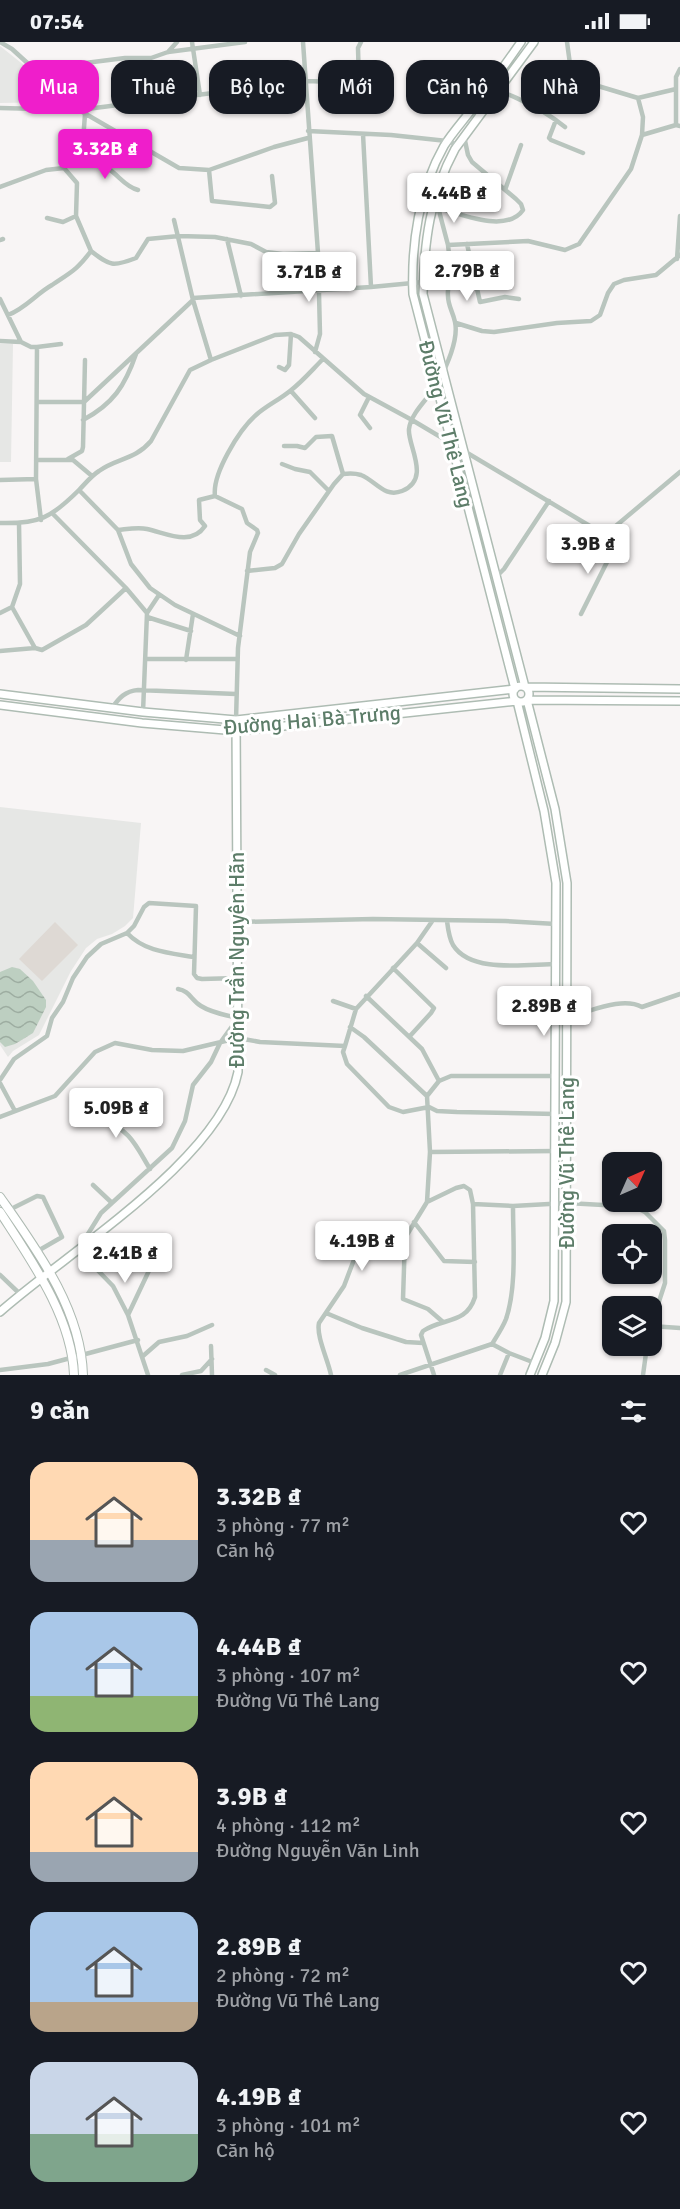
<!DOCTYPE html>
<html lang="vi">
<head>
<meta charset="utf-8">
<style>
  :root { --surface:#171b24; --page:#20242c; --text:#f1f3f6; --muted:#9ea1a6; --accent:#ef1ecb }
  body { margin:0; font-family:Signika,sans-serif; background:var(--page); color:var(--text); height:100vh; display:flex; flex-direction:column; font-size:22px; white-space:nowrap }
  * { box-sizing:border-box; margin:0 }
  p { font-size:20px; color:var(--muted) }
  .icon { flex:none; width:33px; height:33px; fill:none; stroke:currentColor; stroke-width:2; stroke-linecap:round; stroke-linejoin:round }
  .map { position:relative; height:1333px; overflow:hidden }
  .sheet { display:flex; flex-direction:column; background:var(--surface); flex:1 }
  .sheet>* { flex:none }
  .banner { position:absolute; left:18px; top:18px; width:645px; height:54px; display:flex; gap:12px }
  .needle { width:39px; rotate:45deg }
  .tools { position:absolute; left:602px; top:1110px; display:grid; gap:12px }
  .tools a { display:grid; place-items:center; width:60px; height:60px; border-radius:12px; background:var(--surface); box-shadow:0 2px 4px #0004; font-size:30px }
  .price { position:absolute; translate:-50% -51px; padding:0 14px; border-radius:6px; background:#fff; color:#222; font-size:20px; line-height:39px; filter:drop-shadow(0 2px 3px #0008) }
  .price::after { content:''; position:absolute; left:50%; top:36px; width:18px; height:14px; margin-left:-9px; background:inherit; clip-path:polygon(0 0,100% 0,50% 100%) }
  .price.active { background:var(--accent); color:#fff }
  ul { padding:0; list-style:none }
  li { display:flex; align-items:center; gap:18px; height:150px; padding:0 30px }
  li span { display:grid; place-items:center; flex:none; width:168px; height:120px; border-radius:18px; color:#555 }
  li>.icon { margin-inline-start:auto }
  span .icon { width:72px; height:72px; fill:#fffc; stroke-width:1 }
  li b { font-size:26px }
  h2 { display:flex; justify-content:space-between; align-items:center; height:72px; padding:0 30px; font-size:26px }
  .pill { padding:0 21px; border-radius:18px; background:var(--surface); box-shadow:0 2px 4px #0004; font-size:21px; line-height:54px }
  .pill.active { background:var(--accent); color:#fff }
  .status { display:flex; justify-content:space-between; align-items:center; height:42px; padding:0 30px; background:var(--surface); direction:ltr }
  .status svg { height:16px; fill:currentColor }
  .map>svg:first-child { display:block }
  .built { fill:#e6e7e5 }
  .grass { fill:#ded9d4 }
  .water { fill:url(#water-waves) }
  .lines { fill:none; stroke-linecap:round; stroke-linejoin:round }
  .secondary-casing { stroke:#aebcb3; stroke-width:10 }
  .primary-casing { stroke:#aebab2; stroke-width:10 }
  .street { stroke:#b9c5be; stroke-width:4.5 }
  .secondary { stroke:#fff; stroke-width:7 }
  .primary { stroke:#fff; stroke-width:8 }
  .labels { text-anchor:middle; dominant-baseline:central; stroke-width:6; stroke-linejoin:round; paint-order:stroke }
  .street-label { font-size:21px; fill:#5d7d69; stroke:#fff }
</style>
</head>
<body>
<div class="status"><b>07:54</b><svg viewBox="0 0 49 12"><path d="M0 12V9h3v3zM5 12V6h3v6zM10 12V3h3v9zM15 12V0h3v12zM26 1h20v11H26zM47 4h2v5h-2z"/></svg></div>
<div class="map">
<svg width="680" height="1333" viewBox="0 0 680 1333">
  <defs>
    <pattern id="water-waves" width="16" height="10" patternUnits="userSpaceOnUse" patternTransform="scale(1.5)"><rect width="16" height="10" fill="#bdcfc1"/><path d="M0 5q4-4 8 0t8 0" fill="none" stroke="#9dada1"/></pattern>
  </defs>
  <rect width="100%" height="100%" fill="#f8f5f5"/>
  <!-- built -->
  <path class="built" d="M0,4L55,48L54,60L0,61Z
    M0,302H13L11,420H0Z
    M0,765L141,781L133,876L125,884L112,892L97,897L86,906L71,929L39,993L13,1009L8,1015L0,1003Z"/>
  <!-- grass -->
  <path class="grass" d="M55,880L78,903L42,939L19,917Z"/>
  <!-- water -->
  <path class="water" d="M12,925L20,927L33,939L46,958V965L33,991L15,1002L5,1005L0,1000V930Z"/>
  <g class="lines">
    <defs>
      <path id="secondary" d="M534,0L455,107C430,153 424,201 423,252L525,645L680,647
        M513 652a8 8 0 1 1 16 0a8 8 0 1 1-16 0Z
        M0,652L143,670L236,678L515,647L413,252C411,202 419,148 444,104C452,91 463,79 472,67C489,45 505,23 521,0
        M0,663L142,681L237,689L517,659L544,769L556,841L554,1259L545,1296L530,1333
        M0,1270C66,1211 221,1117 238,1030L236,678
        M542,1333L555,1301L566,1260L567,841L555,767L527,658L680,659"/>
      <path id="primary" d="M0,1155C37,1208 81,1267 83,1333
        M0,1170C31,1218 72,1275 74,1333"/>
    </defs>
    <!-- secondary casing -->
    <use href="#secondary" class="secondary-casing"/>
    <!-- primary casing -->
    <use href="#primary" class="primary-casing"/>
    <!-- street -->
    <path class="street" d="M0,0L12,7L79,68L179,126L209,128L274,105L308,96
      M192,0L200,53
      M567,0L570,22L586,39L598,44L638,56L676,47
      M168,10L177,0
      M359,41L358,6L361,0
      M463,44C491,39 543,67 565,85
      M71,61L66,24L69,23L125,16H151L168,10L245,0
      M0,66L79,68L307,39L386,42
      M556,78L549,96L551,98L583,111
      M676,83V35L680,27
      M308,89L391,93L447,99L458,103
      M363,92L371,245
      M642,93L676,83L680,84
      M82,113C90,121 98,120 107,126C119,133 124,144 138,148
      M209,128L212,159L270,165L275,161L272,134
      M0,145L46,128L64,126L71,119L82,113L85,72
      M505,148L521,103
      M432,164C455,170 506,193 523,168L521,162L516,157L472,120L468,113L464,94
      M438,165L448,203
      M47,176L63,180L76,174
      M174,178L193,258L211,318
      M227,197L241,254
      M0,198L3,197
      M467,202L480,260L505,255L519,257
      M91,209C110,224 113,225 136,216L148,197L179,194L215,195L251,202L266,210L283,212L318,211L303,0
      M677,217L680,174
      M193,256L371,245L423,240
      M0,257L21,300
      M8,273C26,266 36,252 52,243C71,230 76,229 91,209L76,174L77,141L64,126
      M456,281L482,289L494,290L557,281L591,279L600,273L608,251L614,242L624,238L656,233L680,213
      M0,299L21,300L31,305H37L61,302
      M37,305L36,437L41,478
      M315,310L320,292L318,211
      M279,325L285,328L289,323L291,292
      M291,349L315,376
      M369,355L360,373L370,386
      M37,360H84L193,258
      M83,378C113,362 125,344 136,312
      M284,404H297L305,406L316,395L332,394L343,432
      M68,417L82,409L83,405L85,318
      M36,418H73L92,434
      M282,422L295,427L310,430L329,449
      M0,438L36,437
      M79,448L118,488L131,522L150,546L175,563L240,594
      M53,472L126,546L147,571
      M0,481C39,482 51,476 79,448C85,442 91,434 99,429C117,416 135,418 151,399L190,328L211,318L275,293L291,292L299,295L364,352L412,378L605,493L680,430
      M118,488C128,487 138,485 147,487C166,491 191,505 205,484L200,478L199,458L215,454
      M247,529L275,526L282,522L299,492L334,442L343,432C350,431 355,431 361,433C376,439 384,456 402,449C432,437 407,403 409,387C411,370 430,355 438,341C446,325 459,298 455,280C453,270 448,264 448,254C447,246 450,238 450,231C451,222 449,213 448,203L528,199L565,208L579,202L631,127L642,93L643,75L638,56
      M496,535L504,527L549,459
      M12,565L35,606L42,608L86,583L126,546
      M0,571L12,565L20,542L19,481
      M581,572L612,510L605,493
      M147,575L191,589
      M0,609L35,606
      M145,617H237
      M186,618L193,572
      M112,666C119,656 125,649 138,648L236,652
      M143,670L147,571L159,553
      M236,678L238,606L250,510L258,491L257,488L247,481L242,467L215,454C212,432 239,388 256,373C266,364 279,358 290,349C302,340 312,328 323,317
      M433,878L417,901L356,967L345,1004L343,1010L347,1022L389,1065L403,1070L429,1065L437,1069L457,1070L556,1072
      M447,879C448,887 449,896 453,903C471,932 527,922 557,922
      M238,880L373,877L505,879L556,882
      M127,891C145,910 170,911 194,915
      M417,901L446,926
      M393,926L434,966L431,971L410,994
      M366,954L422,1007L439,1039
      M333,959L356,967
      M568,966L575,973C594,968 623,955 642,965L680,952
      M350,985L364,995L427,1054L430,1110L427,1160
      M0,1038L14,1017L47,994L52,976L63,960L73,936L87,915L101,902L127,891L134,884L144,865L149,861L196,864L194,932L197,936L202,937L238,936
      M0,1041L15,1069
      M427,1054L439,1039L451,1034H556
      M0,1075L55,1054L95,1010L115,1001L152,1008L183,1009L238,996L260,1000L345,1004
      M103,1079C130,1087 136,1104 150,1127
      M430,1110L556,1109
      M93,1143L111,1160
      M473,1162L513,1164
      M9,1168L37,1154L43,1155L62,1195L36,1210
      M414,1180L444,1219L475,1220
      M0,1233L20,1252
      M326,1271L362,1286L406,1300L423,1301
      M128,1273L155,1216L159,1213L168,1215
      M651,1284L680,1286
      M492,1302L509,1311L535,1321
      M211,1304L212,1333
      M143,1314L159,1300L187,1294L212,1283
      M0,1328L48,1322L138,1298
      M266,1328L275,1333
      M148,1333L128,1273L113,1244L78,1208L101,1171L172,1106L185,1079L193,1043L211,1020L220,1001L238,976C225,973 212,971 201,964C191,958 190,949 178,947
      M182,1333L201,1329L212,1317
      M331,1333C328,1318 316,1294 319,1281L344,1244L355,1215L359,1210L405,1196
      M400,1333L492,1302C497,1294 503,1285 506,1277C517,1245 513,1198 513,1164L567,1161L621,1164L639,1167L645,1170L664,1189L665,1198V1241L651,1284
      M434,1333L421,1293L423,1289C444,1275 466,1283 475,1255L473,1162L470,1148L464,1144L456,1146L427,1160L405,1196L403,1257L428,1267L443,1280
      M500,1333L509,1311
      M643,1333L647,1304"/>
    <!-- secondary -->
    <use href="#secondary" class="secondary"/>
    <!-- primary -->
    <use href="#primary" class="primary"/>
  </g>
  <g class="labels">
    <!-- street labels -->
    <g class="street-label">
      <text transform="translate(446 382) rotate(76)">Đường Vũ Thê Lang</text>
      <text transform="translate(312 678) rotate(-5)">Đường Hai Bà Trưng</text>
      <text transform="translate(237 918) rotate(-90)">Đường Trần Nguyên Hãn</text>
      <text transform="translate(567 1121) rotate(-90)">Đường Vũ Thê Lang</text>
    </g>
  </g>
</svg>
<div class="tools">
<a><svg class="needle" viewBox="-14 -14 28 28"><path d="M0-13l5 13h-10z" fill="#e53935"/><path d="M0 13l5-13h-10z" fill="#9ea1a6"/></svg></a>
<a><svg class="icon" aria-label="locate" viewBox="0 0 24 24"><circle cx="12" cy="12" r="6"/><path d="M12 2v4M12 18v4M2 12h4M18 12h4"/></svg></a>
<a><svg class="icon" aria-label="layers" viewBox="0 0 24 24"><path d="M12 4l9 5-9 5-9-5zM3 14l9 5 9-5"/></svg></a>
</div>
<b class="price active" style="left:105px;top:138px">3.32B ₫</b>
<b class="price" style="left:454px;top:182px">4.44B ₫</b>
<b class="price" style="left:467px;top:260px">2.79B ₫</b>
<b class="price" style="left:309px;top:261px">3.71B ₫</b>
<b class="price" style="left:588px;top:533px">3.9B ₫</b>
<b class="price" style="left:544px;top:995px">2.89B ₫</b>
<b class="price" style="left:116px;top:1097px">5.09B ₫</b>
<b class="price" style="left:362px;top:1230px">4.19B ₫</b>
<b class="price" style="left:125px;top:1242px">2.41B ₫</b>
<div class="banner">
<a class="pill active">Mua</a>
<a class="pill">Thuê</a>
<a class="pill">Bộ lọc</a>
<a class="pill">Mới</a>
<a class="pill">Căn hộ</a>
<a class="pill">Nhà</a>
</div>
</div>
<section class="sheet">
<h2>9 căn<svg class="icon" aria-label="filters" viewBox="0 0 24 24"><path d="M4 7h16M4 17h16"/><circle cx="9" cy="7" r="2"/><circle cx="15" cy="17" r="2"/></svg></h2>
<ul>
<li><span style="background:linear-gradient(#ffd9b3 65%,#9aa5b1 0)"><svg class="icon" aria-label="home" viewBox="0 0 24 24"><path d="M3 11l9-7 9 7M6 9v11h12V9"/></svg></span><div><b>3.32B ₫</b><p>3 phòng · 77 m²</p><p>Căn hộ</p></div><svg class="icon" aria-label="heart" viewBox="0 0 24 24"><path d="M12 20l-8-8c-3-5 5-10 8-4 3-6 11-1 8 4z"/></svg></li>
<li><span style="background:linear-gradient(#a9c7e8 70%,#8fb573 0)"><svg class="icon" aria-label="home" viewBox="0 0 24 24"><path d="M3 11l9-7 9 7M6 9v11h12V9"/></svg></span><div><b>4.44B ₫</b><p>3 phòng · 107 m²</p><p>Đường Vũ Thê Lang</p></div><svg class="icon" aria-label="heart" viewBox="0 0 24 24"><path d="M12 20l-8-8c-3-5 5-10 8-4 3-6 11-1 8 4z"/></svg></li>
<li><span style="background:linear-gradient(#ffd9b3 75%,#9aa5b1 0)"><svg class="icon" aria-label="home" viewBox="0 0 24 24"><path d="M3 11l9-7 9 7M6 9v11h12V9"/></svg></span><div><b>3.9B ₫</b><p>4 phòng · 112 m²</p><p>Đường Nguyễn Văn Linh</p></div><svg class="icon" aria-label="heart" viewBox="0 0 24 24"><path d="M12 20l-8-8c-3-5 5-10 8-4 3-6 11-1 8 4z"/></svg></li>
<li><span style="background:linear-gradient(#a9c7e8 75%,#b9a48a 0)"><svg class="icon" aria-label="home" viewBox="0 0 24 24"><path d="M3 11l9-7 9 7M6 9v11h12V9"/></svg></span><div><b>2.89B ₫</b><p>2 phòng · 72 m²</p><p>Đường Vũ Thê Lang</p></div><svg class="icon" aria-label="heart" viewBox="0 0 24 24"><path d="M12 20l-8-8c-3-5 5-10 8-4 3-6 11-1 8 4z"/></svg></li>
<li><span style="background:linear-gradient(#c9d6e8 60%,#7fa58c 0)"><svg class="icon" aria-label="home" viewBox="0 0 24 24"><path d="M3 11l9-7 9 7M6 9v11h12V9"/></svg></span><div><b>4.19B ₫</b><p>3 phòng · 101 m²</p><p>Căn hộ</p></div><svg class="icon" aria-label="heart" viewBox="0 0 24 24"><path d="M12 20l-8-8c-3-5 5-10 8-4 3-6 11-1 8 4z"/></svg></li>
</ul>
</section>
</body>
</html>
